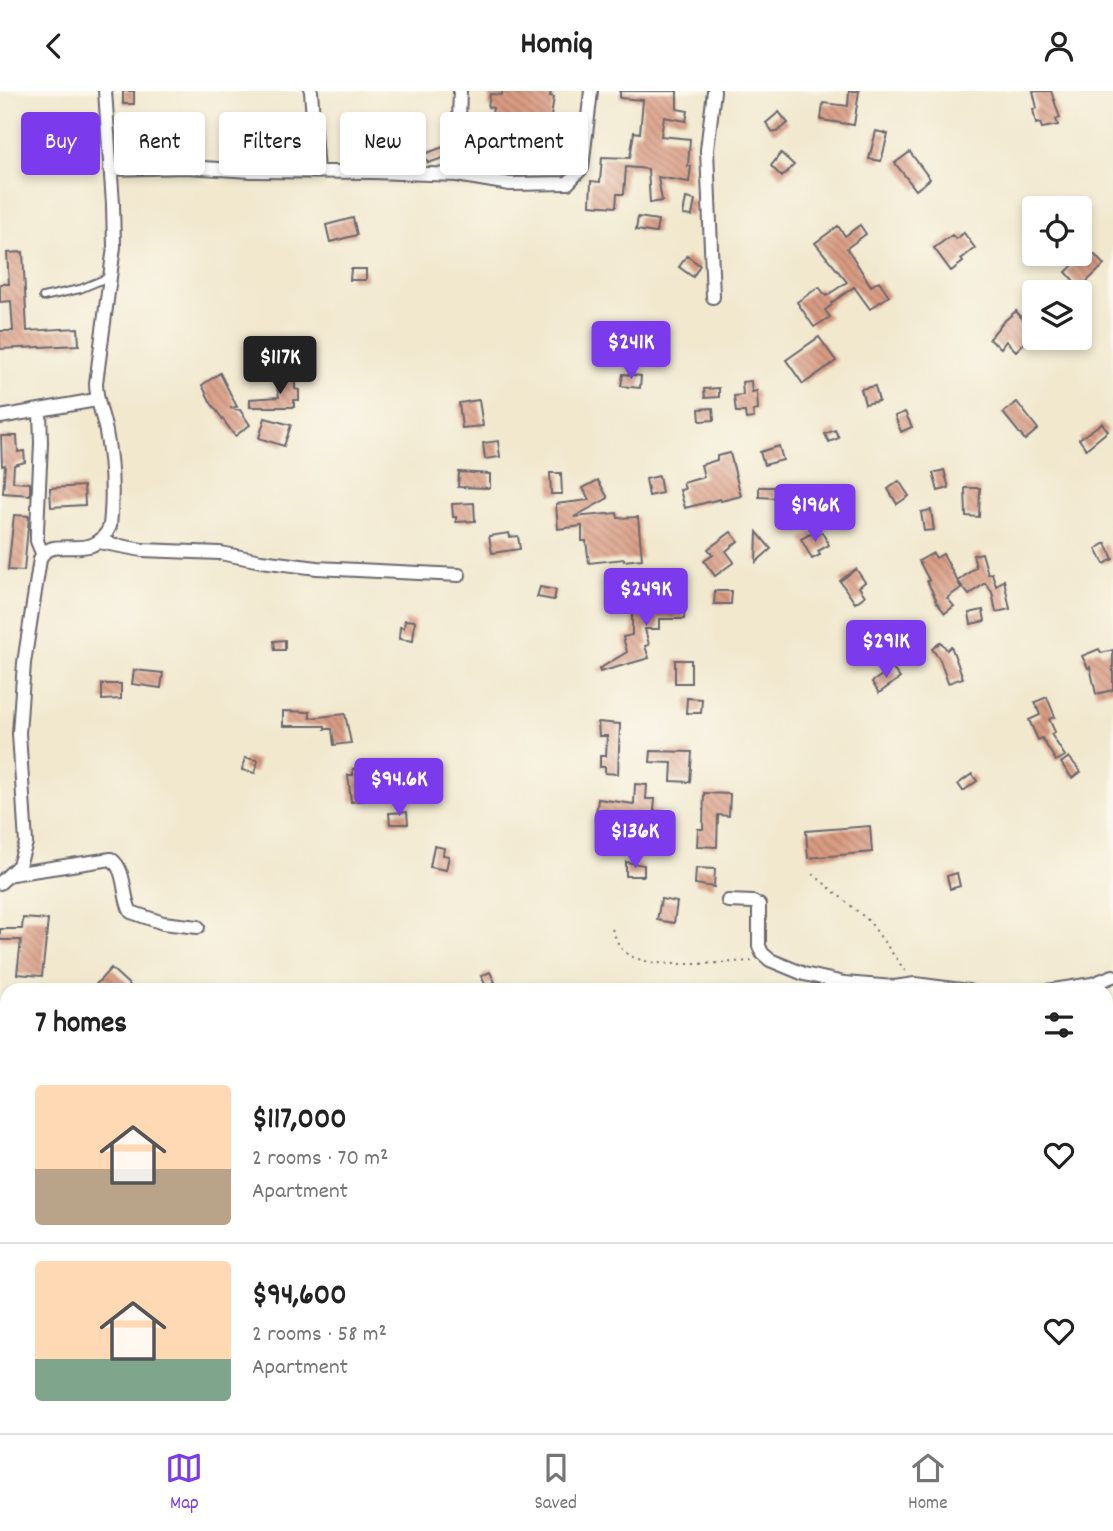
<!DOCTYPE html>
<html lang="en">
<head>
<meta charset="utf-8">
<style>
  :root { --surface:#fff; --page:#f6f6f6; --text:#222; --muted:#767676; --line:#e0e0e0; --accent:#7c3aed }
  body { margin:0; font-family:Dekko,sans-serif; background:var(--page); color:var(--text); height:100vh; display:flex; flex-direction:column; font-size:26px; white-space:nowrap }
  * { box-sizing:border-box; margin:0 }
  p { font-size:23px; color:var(--muted) }
  .icon { flex:none; width:38px; height:38px; fill:none; stroke:currentColor; stroke-width:2; stroke-linecap:round; stroke-linejoin:round }
  .map { position:relative; flex:1; overflow:hidden }
  .panel { position:absolute; left:0px; top:892px; width:1113px; height:450px; display:flex; flex-direction:column; background:var(--surface); border-radius:21px 21px 0 0; box-shadow:0 4px 10px #0003 }
  .panel>* { flex:none }
  .top-card { position:absolute; left:21px; top:21px; width:700px; height:63px; display:flex; gap:14px }
  .fabs { position:absolute; left:1022px; top:105px; display:grid; gap:14px }
  .fabs a { display:grid; place-items:center; width:70px; height:70px; border-radius:7px; background:var(--surface); box-shadow:0 4px 10px #0003; font-size:35px }
  .price { position:absolute; translate:-50% -60px; padding:0 16px; border-radius:7px; background:var(--accent); color:#fff; font-size:23px; line-height:46px; filter:drop-shadow(0 2px 4px #0008) }
  .price::after { content:''; position:absolute; left:50%; top:42px; width:21px; height:16px; margin-left:-10px; background:inherit; clip-path:polygon(0 0,100% 0,50% 100%) }
  .price.selected { background:#222; color:#fff }
  ul { padding:0; list-style:none }
  li { display:flex; align-items:center; gap:21px; height:175px; padding:0 35px }
  li+li { border-top:2px solid var(--line) }
  li span { display:grid; place-items:center; flex:none; width:196px; height:140px; border-radius:7px; color:#555 }
  li>.icon { margin-inline-start:auto }
  span .icon { width:84px; height:84px; fill:#fffc; stroke-width:1 }
  li b { font-size:30px }
  h2 { display:flex; justify-content:space-between; align-items:center; height:84px; padding:0 35px; font-size:30px }
  .chip { padding:0 24px; border-radius:7px; background:var(--surface); box-shadow:0 4px 10px #0003; font-size:24px; line-height:63px }
  .chip.selected { background:var(--accent); color:#fff }
  header { display:flex; justify-content:space-between; align-items:center; height:91px; padding:0 35px; background:var(--surface); font-size:32px; font-weight:700 }
  .menu { display:flex; justify-content:space-around; align-items:center; height:98px; border-top:2px solid var(--line); background:var(--surface); font-size:19px; color:var(--muted) }
  .menu a { display:grid; justify-items:center; gap:4px }
  .menu .selected { color:var(--accent) }
  .map>svg:first-child { display:block }
  .building { fill:url(#building-back-hatch) }
  .lines { fill:none; stroke-linecap:round; stroke-linejoin:round }
  .lane-casing { stroke:#6a676e; stroke-width:10 }
  .street-casing { stroke:#6a676e; stroke-width:16 }
  .path { stroke:#6a676e; stroke-width:2; stroke-dasharray:2 5; stroke-linecap:butt }
  .lane { stroke:#fff; stroke-width:6 }
  .street { stroke:#fff; stroke-width:12 }
</style>
</head>
<body>
<header><svg class="icon" aria-label="back" viewBox="0 0 24 24"><path d="M15 5l-7 7 7 7"/></svg>Homiq<svg class="icon" aria-label="person" viewBox="0 0 24 24"><circle cx="12" cy="8" r="4"/><path d="M4 21q1-7 8-7t8 7"/></svg></header>
<div class="map">
<svg width="1113" height="1342" viewBox="0 0 1113 1342">
  <defs>
    <pattern id="building-back-hatch" width="6" height="6" patternUnits="userSpaceOnUse" patternTransform="scale(1.75)"><rect width="6" height="6" fill="#d99b82"/><path d="M-1 5l2 2M0 0l6 6M5-1l2 2" fill="none" stroke="#b07e6c"/></pattern>
  </defs>
  <rect width="100%" height="100%" fill="#fbf7ec"/>
  <filter id="ink" filterUnits="userSpaceOnUse"><feTurbulence type="fractalNoise" baseFrequency=".0143" numOctaves="2"/><feDisplacementMap in="SourceGraphic" scale="14" xChannelSelector="R" yChannelSelector="G"/><feConvolveMatrix kernelMatrix="1 2 1 2 8 2 1 2 1" color-interpolation-filters="sRGB"/></filter>
  <filter id="wash" filterUnits="userSpaceOnUse"><feTurbulence type="fractalNoise" baseFrequency=".00686" numOctaves="4" result="noise"/><feDisplacementMap in="SourceGraphic" scale="28" xChannelSelector="R" yChannelSelector="G"/><feGaussianBlur stdDeviation="1.57" result="paint"/><feColorMatrix in="noise" values="0 0 0 0 0 0 0 0 0 0 0 0 0 0 0 0 0 1.4 0 .05"/><feComposite in="paint" operator="in"/></filter>
  <g filter="url(#wash)">
    <rect width="100%" height="100%" fill="#f1e8ce"/>
    <g id="blocks">
      <!-- building -->
      <path class="building" d="M123,0H134V13H123Z
        M502,0H551L550,5L554,6L545,65L554,67L553,78L543,76L542,82L514,78H488L489,72H482L483,59H489L491,41H496L499,24L492,23L493,17L488,16L490,3L502,4Z
        M620,0H677V18L688,20L686,30L664,26L661,45L690,48L688,75H691L689,91L658,86L662,110L650,112L648,78L626,76L624,103H617L616,116L590,114L591,90L600,91L602,66L630,67L634,41L640,42L643,9L620,7Z
        M849,0H859L854,34L821,29L823,12L848,15Z
        M1033,0H1051L1060,27L1056,28L1058,34L1042,37L1040,32L1036,33L1033,18L1037,17Z
        M779,21L788,32L777,41H773L766,32Z
        M876,40L888,43L881,70L869,68Z
        M446,55L449,65L428,72L424,63Z
        M910,61L930,88L916,99L895,72Z
        M781,62L794,74L782,86L771,75Z
        M686,107L695,109L692,125L683,124Z
        M638,126L658,129L656,142L636,139Z
        M353,127L357,144L330,151L326,134Z
        M860,134L866,143L847,157L871,195L879,190L889,205L870,218L854,196L831,212L832,214L825,219L830,226L814,236L797,211L819,196L826,205L847,191L815,152L838,135L845,145Z
        M964,142L975,157L961,168L963,171L951,180L934,157L952,144L956,148Z
        M23,161L27,240L78,237L79,254L0,258V240H13L11,210L0,211V193H9L7,162Z
        M1086,162L1091,167L1094,163L1104,174L1080,197L1066,181Z
        M687,165L700,174L693,186L679,176Z
        M351,178H366V189H350Z
        M1016,220L1034,242L1016,260L1006,250L1001,257L989,248L1002,232Z
        M819,246L836,270L803,293L786,269Z
        M220,282L237,316L230,317L240,319L250,334L235,345L211,312L202,294Z
        M623,283L641,285L640,297L621,295Z
        M295,287V298L299,299V309H294V316H250V308L279,306L277,295L282,294V288Z
        M751,290L752,301L757,300L758,319L753,320L754,327L746,328L745,321H736L734,305L743,304L742,291Z
        M875,295L879,310L865,313L861,298Z
        M719,297V306L705,307L704,298Z
        M479,309L483,335L462,337L459,312Z
        M1017,311L1038,338L1025,349L1003,322Z
        M713,317L714,329L700,330L699,318Z
        M905,321L912,336L901,341L895,325Z
        M265,327L291,334L284,355L259,347Z
        M1102,332L1108,340L1086,358L1079,348Z
        M835,339L839,347L829,351L825,343Z
        M1,345H17L18,361L24,360L25,371L14,374L13,391L30,392V404L3,402L5,374L2,375Z
        M498,350L500,366L485,368L483,352Z
        M779,355L783,369L764,374L760,361Z
        M730,362L741,405L721,410L720,408L685,417L680,399L685,398L683,392L704,386L701,374L717,369V365Z
        M944,379L949,397L938,400L933,382Z
        M459,381L490,383V397L458,396Z
        M550,382H561L562,403H551Z
        M659,385L662,402L649,405L646,388Z
        M598,389L608,407L574,426L617,422L618,427L638,426L642,468L624,470V468L589,472L586,450H582V435L558,438L556,413L589,409L583,397Z
        M899,390L909,405L897,413L888,398Z
        M84,395L85,414L51,416L50,397Z
        M759,396H775V407L759,406Z
        M965,397H980L979,426L966,425Z
        M474,412L475,430L456,431V426H453L452,413Z
        M931,419L934,439L924,440L921,421Z
        M14,424L29,425L24,480L8,479Z
        M731,441L738,450L726,460L734,471L715,485L704,470L713,464L708,458Z
        M757,441L771,458L756,471Z
        M822,441L829,454L818,460L820,464L812,468L801,448L812,442L814,445Z
        M509,442L510,446L518,445L520,458L492,462L489,445Z
        M1106,452L1113,468L1104,473L1096,458Z
        M933,462L936,467L943,463L961,497L947,507L954,515L945,522L935,509L936,508L927,490L929,489L919,470Z
        M982,462L988,483L992,482L996,495L1004,489L1010,518L996,521L992,501L985,492L969,504L958,490L976,476L973,464Z
        M856,478L865,491L859,496L865,505L855,512L840,490Z
        M540,496L556,499L554,509L537,506Z
        M715,500H732L731,513H714Z
        M669,507H682V513L685,514L684,528H659V538H645L649,554L645,555L649,567L600,581L599,578L627,561L623,546L632,544V518H635V510H669Z
        M983,519L985,530L971,533L969,522Z
        M405,529L415,530L413,550L399,548L400,536L404,537Z
        M285,549V559H275L274,550Z
        M941,551L947,559L951,555L963,587L948,592L940,569L932,558Z
        M1099,558L1101,562L1113,559V599L1096,603L1090,576L1088,577L1082,565Z
        M675,569H691V592H675Z
        M892,577L900,587L879,602L872,591Z
        M134,579L163,582L161,597L132,593Z
        M102,593H121V608L102,609Z
        M1047,606L1055,626L1049,628L1055,641L1051,643L1065,665L1056,670L1042,647L1038,649L1029,629L1040,624L1035,611Z
        M687,607L702,608L701,622H686Z
        M283,620L310,621V627L345,623L351,652L334,654L332,638H325V635H283Z
        M598,631L620,633L618,683L605,682V676H600V665H606L607,645H599Z
        M651,660L692,661L690,691L671,690L672,672L650,671Z
        M1069,666L1081,681L1072,687L1061,672Z
        M245,667L258,669L255,682L242,679Z
        M383,675L385,692L371,694L372,708L351,711L348,684H353V678Z
        M972,683L977,690L963,700L958,693Z
        M635,693L647,694L646,708H655L654,720H660V732L628,731L627,735L595,730L598,708L634,713Z
        M704,702L730,703L729,725L718,724L717,756L697,755L698,738H703Z
        M407,721L408,733H390L389,722Z
        M870,735L872,761L808,767L806,740Z
        M434,755L444,757L443,764L449,765L446,779L430,776Z
        M626,771L644,774V785H626Z
        M696,777L715,778L714,796L695,793Z
        M957,782L960,795L950,798L947,785Z
        M661,808L677,811L674,832L657,829Z
        M23,827L48,829L42,885L17,883L21,849H0V838H22Z
        M111,877L136,900H90Z
        M490,881L495,891L486,895L481,885Z"/>
    </g>
  </g>
  <g filter="url(#ink)">
    <use href="#blocks" fill-opacity="0" stroke="#6a676e" stroke-width="2"/>
    <g class="lines">
      <defs>
        <path id="lane" d="M43,206L80,198L109,186"/>
        <path id="street" d="M311,0L317,81
          M110,78L186,76L251,80L373,81L457,84L510,93L568,92L582,77L591,0
          M457,84L460,0
          M713,206L707,59L714,0
          M40,320L41,352L37,439V450L42,462
          M0,326L96,309
          M99,451L142,459L220,462L261,470L317,477L459,484
          M12,783L111,768C127,779 122,806 131,821L163,832L198,836
          M0,792L19,774L26,752L19,642L24,572L40,468C51,441 94,475 110,435C113,405 112,371 106,341C103,324 96,310 96,292L114,156L113,113L105,0
          M728,810L753,811L759,814V855L762,862L770,869L804,883L844,892L894,896L915,893L969,900
          M1047,900L1092,893L1113,885"/>
      </defs>
      <!-- lane casing -->
      <use href="#lane" class="lane-casing"/>
      <!-- street casing -->
      <use href="#street" class="street-casing"/>
      <!-- path -->
      <path class="path" d="M813,783L869,830L906,881
        M612,838C616,847 618,856 626,862C649,880 722,871 752,870"/>
      <!-- lane -->
      <use href="#lane" class="lane"/>
      <!-- street -->
      <use href="#street" class="street"/>
    </g>
  </g>
</svg>
<div class="fabs">
<a><svg class="icon" aria-label="locate" viewBox="0 0 24 24"><circle cx="12" cy="12" r="6"/><path d="M12 2v4M12 18v4M2 12h4M18 12h4"/></svg></a>
<a><svg class="icon" aria-label="layers" viewBox="0 0 24 24"><path d="M12 4l9 5-9 5-9-5zM3 14l9 5 9-5"/></svg></a>
</div>
<b class="price" style="left:631px;top:290px">$241K</b>
<b class="price selected" style="left:280px;top:305px">$117K</b>
<b class="price" style="left:815px;top:453px">$196K</b>
<b class="price" style="left:646px;top:537px">$249K</b>
<b class="price" style="left:886px;top:589px">$291K</b>
<b class="price" style="left:399px;top:727px">$94.6K</b>
<b class="price" style="left:635px;top:779px">$136K</b>
<div class="top-card">
<a class="chip selected">Buy</a>
<a class="chip">Rent</a>
<a class="chip">Filters</a>
<a class="chip">New</a>
<a class="chip">Apartment</a>
</div>
<section class="panel">
<h2>7 homes<svg class="icon" aria-label="filters" viewBox="0 0 24 24"><path d="M4 7h16M4 17h16"/><circle cx="9" cy="7" r="2"/><circle cx="15" cy="17" r="2"/></svg></h2>
<ul>
<li><span style="background:linear-gradient(#ffd9b3 60%,#b9a48a 0)"><svg class="icon" aria-label="home" viewBox="0 0 24 24"><path d="M3 11l9-7 9 7M6 9v11h12V9"/></svg></span><div><b>$117,000</b><p>2 rooms · 70 m²</p><p>Apartment</p></div><svg class="icon" aria-label="heart" viewBox="0 0 24 24"><path d="M12 20l-8-8c-3-5 5-10 8-4 3-6 11-1 8 4z"/></svg></li>
<li><span style="background:linear-gradient(#ffd9b3 70%,#7fa58c 0)"><svg class="icon" aria-label="home" viewBox="0 0 24 24"><path d="M3 11l9-7 9 7M6 9v11h12V9"/></svg></span><div><b>$94,600</b><p>2 rooms · 58 m²</p><p>Apartment</p></div><svg class="icon" aria-label="heart" viewBox="0 0 24 24"><path d="M12 20l-8-8c-3-5 5-10 8-4 3-6 11-1 8 4z"/></svg></li>
</ul>
</section>
</div>
<nav class="menu">
<a class="selected"><svg class="icon" aria-label="map" viewBox="0 0 24 24"><path d="M3 6l6-2 6 2 6-2v14l-6 2-6-2-6 2zM9 4v14M15 6v14"/></svg>Map</a>
<a><svg class="icon" aria-label="saved" viewBox="0 0 24 24"><path d="M7 4h10v16l-5-4-5 4z"/></svg>Saved</a>
<a><svg class="icon" aria-label="home" viewBox="0 0 24 24"><path d="M3 11l9-7 9 7M6 9v11h12V9"/></svg>Home</a>
</nav>
</body>
</html>
